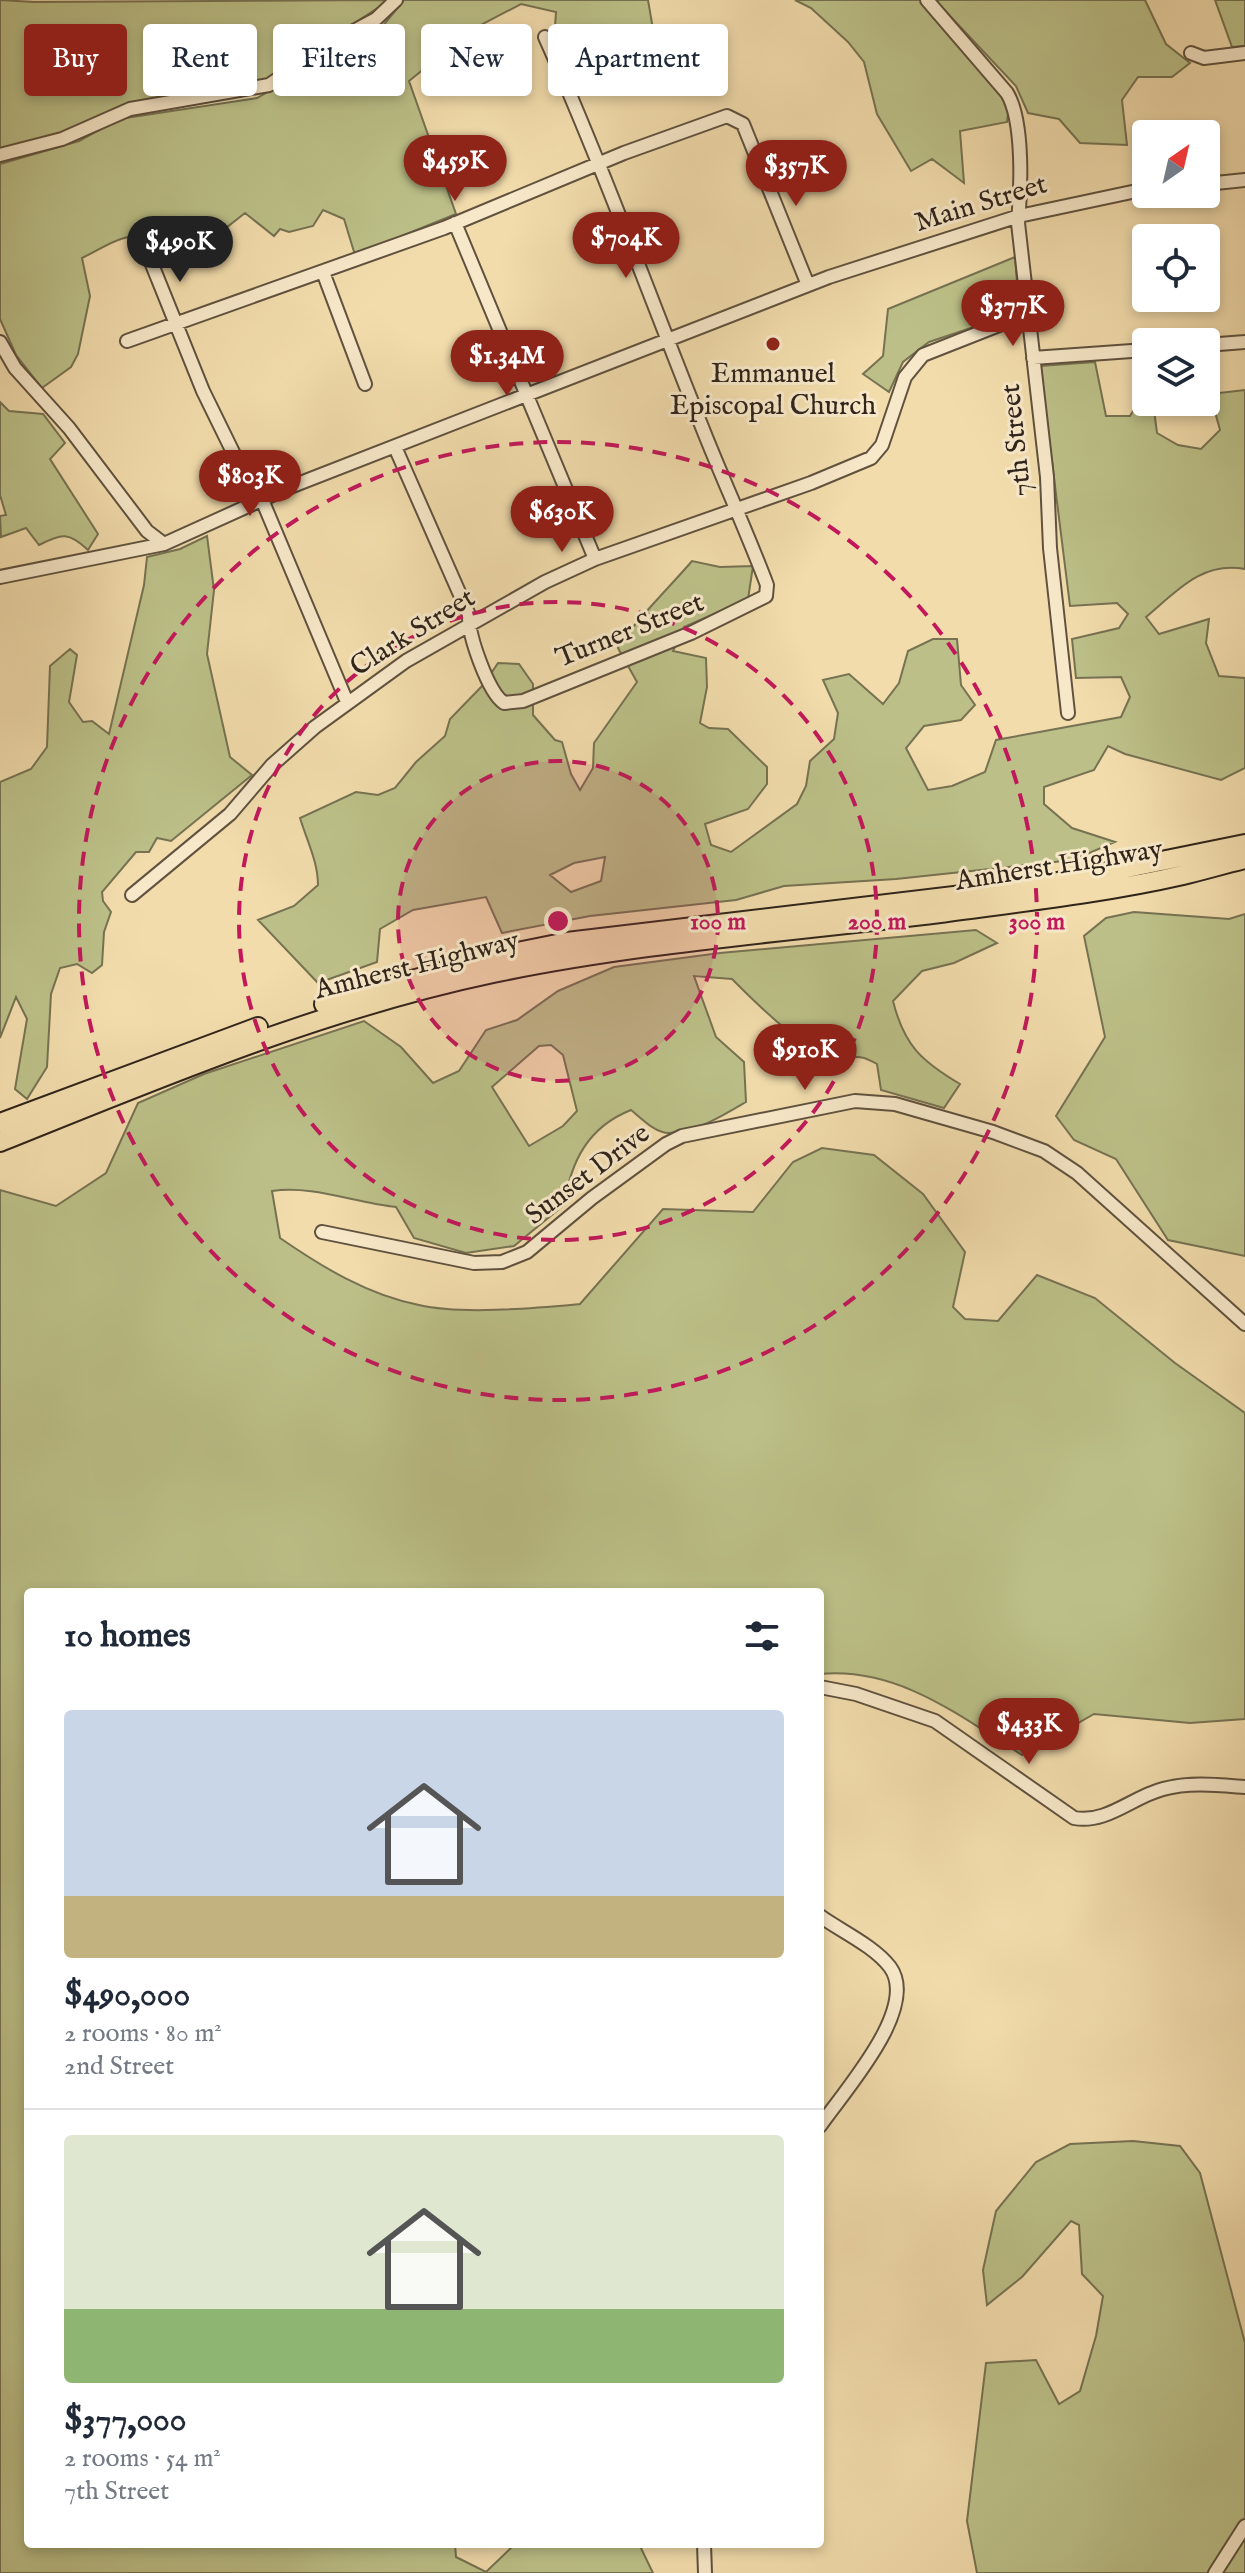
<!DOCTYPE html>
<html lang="en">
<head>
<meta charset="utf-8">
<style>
  :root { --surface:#fff; --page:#f2f2f3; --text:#1f2937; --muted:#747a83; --line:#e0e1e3; --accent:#8f2418 }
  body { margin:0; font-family:"IM FELL English",serif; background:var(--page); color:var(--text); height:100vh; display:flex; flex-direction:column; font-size:30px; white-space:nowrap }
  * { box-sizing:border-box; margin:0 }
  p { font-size:26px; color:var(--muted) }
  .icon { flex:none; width:44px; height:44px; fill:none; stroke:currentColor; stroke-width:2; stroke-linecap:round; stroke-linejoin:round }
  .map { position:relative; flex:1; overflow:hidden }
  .panel { position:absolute; left:24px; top:1588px; width:800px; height:960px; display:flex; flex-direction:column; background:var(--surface); border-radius:8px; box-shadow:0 4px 12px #0003 }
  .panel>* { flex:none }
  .top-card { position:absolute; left:24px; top:24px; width:800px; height:72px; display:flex; gap:16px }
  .needle { width:52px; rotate:34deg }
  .fabs { position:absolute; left:1132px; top:120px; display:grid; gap:16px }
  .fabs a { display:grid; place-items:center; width:88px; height:88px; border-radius:8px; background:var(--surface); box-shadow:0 4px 12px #0003; font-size:40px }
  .price { position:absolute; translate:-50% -68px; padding:0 18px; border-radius:28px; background:var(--accent); color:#fff; font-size:26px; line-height:52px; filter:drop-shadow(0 2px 4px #0008) }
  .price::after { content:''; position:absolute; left:50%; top:48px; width:24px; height:18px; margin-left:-12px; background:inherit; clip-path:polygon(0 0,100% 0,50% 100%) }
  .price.active { background:#222; color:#fff }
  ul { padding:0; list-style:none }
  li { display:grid; align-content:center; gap:16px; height:424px; padding:0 40px }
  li+li { border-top:2px solid var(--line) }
  li span { display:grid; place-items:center; height:248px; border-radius:8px; color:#555 }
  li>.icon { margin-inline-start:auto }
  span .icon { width:144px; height:144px; fill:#fffc; stroke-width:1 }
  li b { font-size:34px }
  h2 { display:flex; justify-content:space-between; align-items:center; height:96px; padding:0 40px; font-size:34px }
  .pill { padding:0 28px; border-radius:8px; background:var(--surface); box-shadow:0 4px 12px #0003; font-size:28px; line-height:72px }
  .pill.active { background:var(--accent); color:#fff }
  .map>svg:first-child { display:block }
  .green { fill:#bcc088; stroke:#767252; stroke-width:2; fill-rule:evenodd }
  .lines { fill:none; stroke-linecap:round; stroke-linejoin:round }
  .minor-casing { stroke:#60523f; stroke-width:16 }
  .highway-casing { stroke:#30241b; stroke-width:22 }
  .minor { stroke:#f7e8c9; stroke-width:12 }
  .highway { stroke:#f2dcac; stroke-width:18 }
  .ring { fill:none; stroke:#c2185b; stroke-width:4; stroke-dasharray:14 10 }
  .poi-dot { fill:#8f2418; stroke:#f7e8c9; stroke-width:3 }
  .labels { text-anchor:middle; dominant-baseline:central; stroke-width:6; stroke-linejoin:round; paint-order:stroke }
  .street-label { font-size:28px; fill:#30241b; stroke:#f7e8c9 }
  .poi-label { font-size:28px; fill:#30241b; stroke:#f7e8c9 }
  .centre { fill:#c2185b; stroke:#f7e8c9; stroke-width:4 }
  .ring-label { font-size:24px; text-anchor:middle; font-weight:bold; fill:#c2185b; stroke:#f7e8c9; stroke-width:6; stroke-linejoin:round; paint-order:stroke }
</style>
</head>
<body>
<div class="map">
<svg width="1245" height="2573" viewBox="0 0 1245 2573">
  <rect width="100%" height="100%" fill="#f2dcac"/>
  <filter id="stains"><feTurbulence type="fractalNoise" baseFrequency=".0025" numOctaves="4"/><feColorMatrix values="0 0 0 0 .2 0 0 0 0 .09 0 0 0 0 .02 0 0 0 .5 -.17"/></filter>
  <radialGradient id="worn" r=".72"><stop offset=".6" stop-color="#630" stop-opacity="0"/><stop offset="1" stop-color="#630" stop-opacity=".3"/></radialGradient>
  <!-- green -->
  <path class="green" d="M0,0L34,2L390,0L267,80L129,104L60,135L0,150Z
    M404,0H648L654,35L612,53L600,25L554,41L556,12L521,4L473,29L409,81L456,214L355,255L344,219L323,210L313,226L289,232L280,229L274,236L245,213L226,228L209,262L190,244L170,232L161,241L160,254L153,239C127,229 105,247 82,258L90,296L78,354L71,367L42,388L16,355L0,319V164L79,141L119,119L257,98L364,37L373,38Z
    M795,0H923L1009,105L1007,122L960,131L964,183L932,159L911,171L877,114L864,62L848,42L811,8Z
    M935,0H1145L1166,44L1190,63L1172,77H1138L1122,100L1127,145L1080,143L1059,119L1028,113L1016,86Z
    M1215,0H1245V46L1232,47Z
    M1015,257L1019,307L983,324L929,342L903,362L889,392L863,374L883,356L888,309Z
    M1095,362L1106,416H1130L1138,403L1153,402L1157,433L1178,445L1201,449L1220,430L1210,394L1245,390V569C1201,561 1176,592 1146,617L1159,634L1209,619L1206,643L1219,676L1245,678V768L1221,780L1125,754L1108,746L1094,770L1044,787V804L1072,828L1115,842L1073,860L896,879L784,886L736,900L590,916L502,933L486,897L413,910L380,929L377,962L318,983L258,920L294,906L318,885C318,862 307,841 300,818L356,792L378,795L395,788L416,762L445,736L450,719L484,684L498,663L519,664L533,684V715L555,740L562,742L571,774L580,790L593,768L594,743L637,682L618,648C621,636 679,577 692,561L720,567L753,566L748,599L684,627L673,651L706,658L707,687L700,723L709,728L728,729L767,767V784L748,809L705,824L711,845L731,852L797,804L806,786L810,761L834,739L838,713L823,680L849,674L883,704L899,683L908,651L933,639H957L961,685L975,705L961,720L924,726L906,748L928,790L952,786L985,772L996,740L1121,717L1130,697L1121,677L1076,678L1072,639L1119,628L1128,614L1117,603L1070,606L1040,366ZM605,857L601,881L571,892L550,875L574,863Z
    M0,402L9,411L43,414L65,443L50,459L98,534L88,550C69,532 62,533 39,545L26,528L1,537L0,516L6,515L0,495Z
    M207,536L214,590L207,654L230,757L252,775L171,841L157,838L149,852H136L102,892L103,901L111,912L104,932L102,965L92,973L77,964L60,968L51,994L47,1067L27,1099L15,1089L27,1019L16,997L0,1038V782L31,769L47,747L50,666L70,649L77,655L69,702L83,722L92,721L109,734L144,585L147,557L180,549Z
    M1134,912L1229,919L1245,914V1256L1168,1240L1116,1159L1074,1140L1056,1116L1105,1037L1084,936L1106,918Z
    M976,930L997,943L954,963L922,971L893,1001C904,1045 921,1061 960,1084L944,1108L881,1090L877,1064C854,1051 857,1061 836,1057C803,1051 756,1003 732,979L694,976L716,1037L744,1062L746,1102C724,1115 695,1133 669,1133C655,1133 641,1118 631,1110C588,1127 571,1161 564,1205L514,1246L466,1253L414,1238L396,1207C355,1203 313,1185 272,1191L280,1238C322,1267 368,1295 419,1305C462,1315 535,1308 580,1304L663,1209L753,1212L793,1162L822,1148L874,1155L923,1194L965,1252L953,1307L965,1319L998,1321L1037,1275L1095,1298L1175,1363L1245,1413V1719L1190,1723L1094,1714L1022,1755C958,1715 898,1667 820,1674V1592H28V2544H455L456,2557L486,2572L515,2544H639L653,2573H0V1190L56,1206L106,1173L138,1103L204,1074L364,1021L401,1047L433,1083L459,1071L486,1030L517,1020L558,991L614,967L720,953ZM551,1045L563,1055L577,1111L563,1126L529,1146L492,1087L539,1046Z
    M1133,2141L1180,2146L1200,2173L1245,2343V2573H977L967,2521L986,2363L1036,2360L1059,2404L1080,2391L1096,2336L1103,2296L1082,2274L1079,2225L1071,2221L1022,2277L987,2305L983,2270L996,2211L1036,2162L1070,2144Z"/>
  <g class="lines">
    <defs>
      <path id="minor" d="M927,0L1007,93C1024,121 1021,190 1018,223L1047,477L1050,548L1068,713
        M1191,53L1204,58L1245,53
        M0,155L62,139L130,109L269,85L324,47L376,19L396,0
        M1206,184L1245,180
        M455,223L595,559
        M149,257L203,391L253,493L263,502L347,702
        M323,272L365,384
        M127,341L444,228L624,153L727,116L743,124L808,285
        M0,342L15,368L69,428L147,531L164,544
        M1206,345L1245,342
        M1033,358L1146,350
        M395,447L469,615C468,635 488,692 504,703L523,701L691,633L766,596L767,585C747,532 723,480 702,427C650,297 602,165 545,37
        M0,577L164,544L290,487L829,277L1019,216L1146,189
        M132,895L230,814L272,765L315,727L406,661L545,582L595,559L811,483L871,458L882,445L905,377L923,355L1027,314
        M322,1232L474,1263L502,1262L527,1252L592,1198L666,1144L682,1136L855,1101L895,1104L993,1132L1044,1151L1077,1173L1245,1324
        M820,1687L856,1694L935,1721L1074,1818C1107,1824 1132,1797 1163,1789C1190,1782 1217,1785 1245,1787
        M820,1916C841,1931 874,1946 890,1967C920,2008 844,2091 820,2126
        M704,2544L705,2573
        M1215,2573L1245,2526"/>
      <path id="highway" d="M324,1004L503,955L567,942L1038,886L1245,844
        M0,1123L258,1027
        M0,1142C162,1077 322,1009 493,973C641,942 791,932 940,913C1021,902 1104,893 1183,875C1204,870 1224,864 1245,859"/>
    </defs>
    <!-- minor casing -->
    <use href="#minor" class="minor-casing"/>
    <!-- highway casing -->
    <use href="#highway" class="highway-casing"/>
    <!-- minor -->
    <use href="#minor" class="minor"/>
    <!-- highway -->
    <use href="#highway" class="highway"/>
  </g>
  <!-- distance rings -->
  <circle cx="558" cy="921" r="160" fill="#c2185b" fill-opacity=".12"/>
  <g class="ring">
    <circle cx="558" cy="921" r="160"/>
    <circle cx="558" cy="921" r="319"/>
    <circle cx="558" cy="921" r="479"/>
  </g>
  <!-- markers -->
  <circle class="poi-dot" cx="773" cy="344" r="8"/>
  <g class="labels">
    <!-- street labels -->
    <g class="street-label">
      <text transform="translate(981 204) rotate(-17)">Main Street</text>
      <text transform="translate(1017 440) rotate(-96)">7th Street</text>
      <text transform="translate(630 631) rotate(-22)">Turner Street</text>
      <text transform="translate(413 633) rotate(-32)">Clark Street</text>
      <text transform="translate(1059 866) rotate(-9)">Amherst Highway</text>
      <text transform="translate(417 966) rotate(-14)">Amherst Highway</text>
      <text transform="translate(588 1175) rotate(-37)">Sunset Drive</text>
    </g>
    <!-- poi labels -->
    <g class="poi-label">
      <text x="773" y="374">Emmanuel<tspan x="773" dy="32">Episcopal Church</tspan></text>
    </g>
  </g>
  <circle cx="558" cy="921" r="12" class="centre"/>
  <g class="ring-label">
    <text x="718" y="929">100 m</text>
    <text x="877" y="929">200 m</text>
    <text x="1037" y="929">300 m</text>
  </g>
  <rect width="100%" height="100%" filter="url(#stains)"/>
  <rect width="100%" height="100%" fill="url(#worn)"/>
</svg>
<div class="fabs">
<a><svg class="needle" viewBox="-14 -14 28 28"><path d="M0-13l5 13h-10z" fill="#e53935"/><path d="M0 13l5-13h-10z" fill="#747a83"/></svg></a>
<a><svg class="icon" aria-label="locate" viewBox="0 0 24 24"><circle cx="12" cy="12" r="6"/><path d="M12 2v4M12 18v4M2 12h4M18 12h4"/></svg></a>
<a><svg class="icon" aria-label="layers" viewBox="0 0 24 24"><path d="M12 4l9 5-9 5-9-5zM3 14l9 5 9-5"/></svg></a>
</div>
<b class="price" style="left:455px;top:203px">$459K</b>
<b class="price" style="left:796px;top:208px">$357K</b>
<b class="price" style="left:626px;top:280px">$704K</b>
<b class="price active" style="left:180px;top:284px">$490K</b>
<b class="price" style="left:1013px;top:348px">$377K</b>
<b class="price" style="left:507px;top:398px">$1.34M</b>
<b class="price" style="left:250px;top:518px">$803K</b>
<b class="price" style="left:562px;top:554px">$630K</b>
<b class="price" style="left:805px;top:1092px">$910K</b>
<b class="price" style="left:1029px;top:1766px">$433K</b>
<div class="top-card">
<a class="pill active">Buy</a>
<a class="pill">Rent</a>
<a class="pill">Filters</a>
<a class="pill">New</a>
<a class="pill">Apartment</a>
</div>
<section class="panel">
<h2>10 homes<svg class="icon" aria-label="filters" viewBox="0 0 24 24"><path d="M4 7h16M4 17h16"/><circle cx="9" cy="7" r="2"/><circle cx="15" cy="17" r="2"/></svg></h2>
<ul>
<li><span style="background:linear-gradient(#c9d6e8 75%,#c2b280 0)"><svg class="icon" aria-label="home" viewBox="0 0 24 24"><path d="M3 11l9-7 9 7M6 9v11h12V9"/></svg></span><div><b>$490,000</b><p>2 rooms · 80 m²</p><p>2nd Street</p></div></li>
<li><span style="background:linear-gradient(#dfe7d0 70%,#8fb573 0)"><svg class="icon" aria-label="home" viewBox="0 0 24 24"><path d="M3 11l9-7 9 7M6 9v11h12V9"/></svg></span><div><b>$377,000</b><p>2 rooms · 54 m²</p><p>7th Street</p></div></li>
</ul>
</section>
</div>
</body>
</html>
